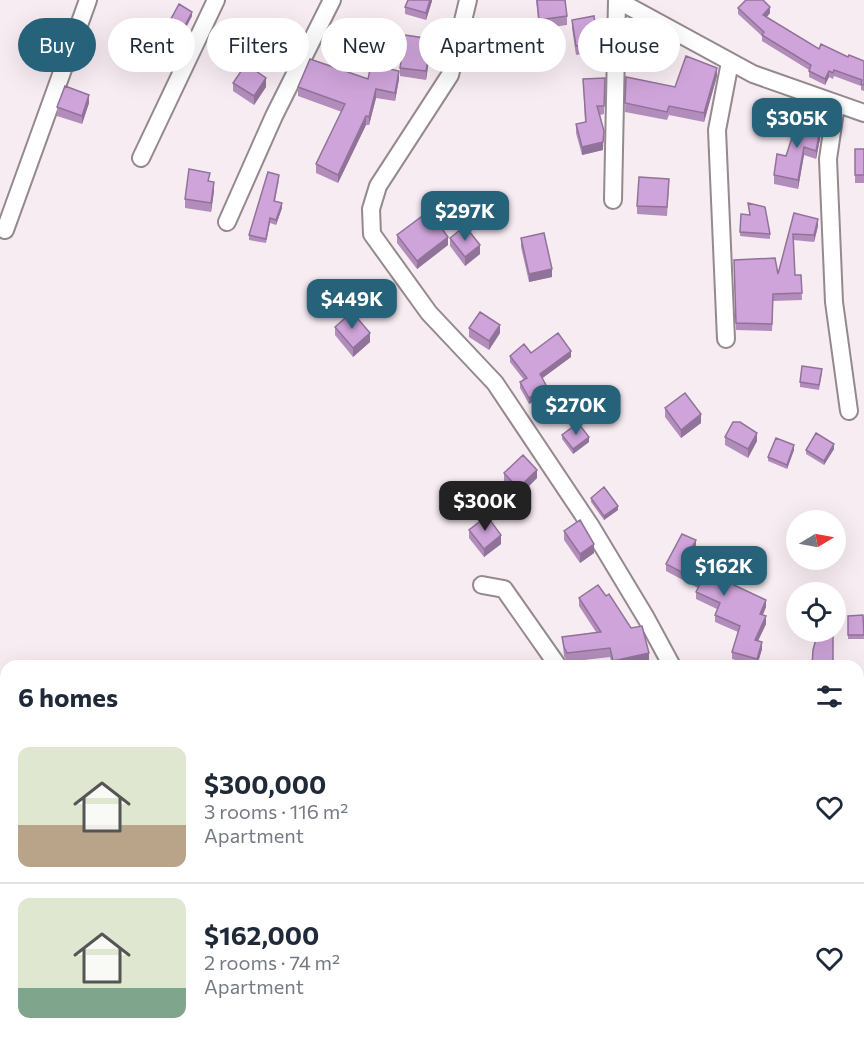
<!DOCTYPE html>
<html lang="en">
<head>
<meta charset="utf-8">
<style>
  :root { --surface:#fff; --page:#f2f2f3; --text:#1f2937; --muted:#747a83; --line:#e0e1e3; --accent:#26627a }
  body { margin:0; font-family:Commissioner,sans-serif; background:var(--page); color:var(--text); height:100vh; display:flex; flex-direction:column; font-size:22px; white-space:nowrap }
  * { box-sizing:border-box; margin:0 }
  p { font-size:20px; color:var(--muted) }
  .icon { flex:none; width:33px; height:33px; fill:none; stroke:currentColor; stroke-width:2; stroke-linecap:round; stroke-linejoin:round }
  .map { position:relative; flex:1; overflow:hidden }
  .side { position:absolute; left:0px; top:660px; width:864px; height:386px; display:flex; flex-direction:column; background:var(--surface); border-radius:18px 18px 0 0; box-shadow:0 6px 24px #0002 }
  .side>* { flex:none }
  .banner { position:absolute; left:18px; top:18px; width:828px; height:54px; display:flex; gap:12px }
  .needle { width:39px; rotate:80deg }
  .tools { position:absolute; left:786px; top:510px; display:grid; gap:12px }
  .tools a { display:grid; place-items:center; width:60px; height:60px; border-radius:50%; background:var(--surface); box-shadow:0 6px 24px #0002; font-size:30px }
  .price { position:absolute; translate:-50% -51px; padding:0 14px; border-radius:12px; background:var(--accent); color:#fff; font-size:20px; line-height:39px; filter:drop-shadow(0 2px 3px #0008) }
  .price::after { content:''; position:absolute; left:50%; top:36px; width:18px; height:14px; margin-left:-9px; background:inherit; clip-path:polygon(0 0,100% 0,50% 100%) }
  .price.on { background:#222; color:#fff }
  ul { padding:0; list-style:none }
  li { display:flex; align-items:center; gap:18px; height:150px; padding:0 18px }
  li+li { border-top:2px solid var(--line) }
  li span { display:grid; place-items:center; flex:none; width:168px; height:120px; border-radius:12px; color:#555 }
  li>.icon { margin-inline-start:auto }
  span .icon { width:72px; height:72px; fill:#fffc; stroke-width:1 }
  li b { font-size:26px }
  h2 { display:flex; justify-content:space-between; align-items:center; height:72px; padding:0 18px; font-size:26px }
  .pill { padding:0 21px; border-radius:27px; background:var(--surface); box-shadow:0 6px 24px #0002; font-size:21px; line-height:54px }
  .pill.on { background:var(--accent); color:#fff }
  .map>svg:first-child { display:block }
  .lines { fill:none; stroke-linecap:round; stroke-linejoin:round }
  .street-casing { stroke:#94898f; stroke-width:20 }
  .street { stroke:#fff; stroke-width:16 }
  .wall { fill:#b28dbb }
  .shaded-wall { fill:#917399 }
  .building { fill:#cfa4da; stroke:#917399; stroke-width:1.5 }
</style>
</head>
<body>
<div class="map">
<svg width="864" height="1045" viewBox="0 0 864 1045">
  <rect width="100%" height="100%" fill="#f8ecf3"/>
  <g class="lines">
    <defs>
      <path id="street" d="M468,0L450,75L378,186L371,209L372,234L429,313L495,383L590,525L646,618L672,666
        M617,0L753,74L864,113
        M836,104L828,159L834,302L849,411
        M141,158L216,0
        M613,200L617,0
        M227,222L274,116L332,0
        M5,230L88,0
        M726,339L717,130L730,62
        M482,585L504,589L558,666
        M858,724H864
        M502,1045L503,1040"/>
    </defs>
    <!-- street casing -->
    <use href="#street" class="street-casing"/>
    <!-- street -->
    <use href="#street" class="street"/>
  </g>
  <!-- wall -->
  <path class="wall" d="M536,0H565L567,16V25L539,29Z
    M432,1L426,20L405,14V7Z
    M738,8L770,13L767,17L819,49L864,61V91L861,90V86L834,76L833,79L829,77L825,85L809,77V70L762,41V36L738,14Z
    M192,16L180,39L166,32V28Z
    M572,20L598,43V51L576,55L572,28Z
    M431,47L426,80L400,76V68Z
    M717,76L704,122L669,115L667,120L625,112L626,77L675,87Z
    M605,78L604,114L600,115L604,131L603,150L582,155L576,133V124L585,122L583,79Z
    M368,79H399L395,101L376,98L369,125H366L338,183L316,173V164L342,112L298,96V87Z
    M233,83L266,87L254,105L233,91Z
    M89,103L82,124L57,116V107Z
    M810,124L809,126L820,139L816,159L804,155L798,189L774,184V175L786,156Z
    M855,149H864V183H855Z
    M279,180L275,201L282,208L276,225L270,223L266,243L249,240V235Z
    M210,182L214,191L211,212L185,208V199Z
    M669,187L667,216L637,214V206Z
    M748,203L770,234V239L740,236L741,214L750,215Z
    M794,213L818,226L814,242L793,240L795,275H801L802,300L773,301L772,331L736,330L734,260L778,274Z
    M397,235L448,245L417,269L397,243Z
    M450,238L480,254L465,266L450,246Z
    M521,238L552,277L529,282L521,247Z
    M335,327L370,342L353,357L335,335Z
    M469,328L500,333L489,350L469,337Z
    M531,353L571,357L542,378L547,393L529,404L520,388V382L524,380L510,362V356Z
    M822,373L819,390L800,387V382Z
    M665,408L701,423L681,438L665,417Z
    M562,435L589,442L573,454L562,439Z
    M725,437L757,441L748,458L725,445Z
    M834,449L824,465L806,454V450Z
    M794,450L787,469L768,461V457Z
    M504,473L537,478L518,497L504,482Z
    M591,498L618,510L604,520L591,502Z
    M469,530L501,544L484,557L469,538Z
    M564,531L594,553L580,563L564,540Z
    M696,548L691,556L723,578L722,580L766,607L763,615L766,624L758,641L762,649L757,666L732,659V652L738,632L715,622V615L717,609L696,599V592L698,588L666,571V564Z
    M579,598L649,662L631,666H612L610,657L567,662L564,656L562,637L596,632L579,606Z
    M863,615L864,639H848V616Z
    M6,908V939L0,937V927Z
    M440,1040H471L448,1044Z"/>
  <!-- shaded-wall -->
  <path class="shaded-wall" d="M430,0H432V1L426,20V13Z
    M770,7V13L763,21V15Z
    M192,12V16L180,39V35Z
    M431,39V47L426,80V71Z
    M717,68V76L704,122V113Z
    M399,71V79L395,101V93Z
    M829,71V77L825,85V79Z
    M266,78V87L254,105V96Z
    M376,89V98L369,125V117Z
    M89,95V103L82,124V116Z
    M366,116V125L338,183V175Z
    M820,130V139L816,159V151Z
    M603,142V150L582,155V147Z
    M804,147V155L798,189V180Z
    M214,182V191L211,212V203Z
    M282,203V208L276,225V220Z
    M818,219V226L814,242V235Z
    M448,237V245L417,269V261Z
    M480,245V254L465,266V257Z
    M552,269V277L529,282V274Z
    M500,325V333L489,350V341Z
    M370,333V342L353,357V348Z
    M571,351V357L540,380V374Z
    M547,387V393L529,404V398Z
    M701,414V423L681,438V430Z
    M757,433V441L748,458V449Z
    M589,437V442L573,454V449Z
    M834,444V449L824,465V461Z
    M794,445V450L787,469V465Z
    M537,470V478L518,497V488Z
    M618,506V510L604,520V516Z
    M501,535V544L484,557V549Z
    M696,540V548L688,561V554Z
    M594,544V553L580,563V554Z
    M766,600V607L760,621V614Z
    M766,616V624L755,647V640Z
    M762,642V649L757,666V659Z
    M649,653V662L631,666H613V661Z"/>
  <!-- building -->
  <path class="building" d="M408,0H430L426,13L405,7Z
    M537,0H565L567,16L539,20Z
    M746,0H763L770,7L763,15L819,49L821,44L848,57L849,55L864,61V85L861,84L862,80L834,70L833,73L829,71L825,79L809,71L811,65L762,35L764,32L738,8Z
    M179,4L192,12L180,35L166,28Z
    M594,16L598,43L576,46L572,20Z
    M405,35L431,39L426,71L400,68Z
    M686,56L717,68L704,113L669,106L667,112L625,103L626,77L675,87Z
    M310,59L368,79L371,65L399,71L395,93L376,89L369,117L366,116L338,175L316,164L345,104L298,87Z
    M246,64L266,78L254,96L233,83Z
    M605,78L604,106H597L604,131L603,142L582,147L576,124L586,122L583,79Z
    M65,86L89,95L82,116L57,107Z
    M800,113L810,115L808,126L820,130L816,151L804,147L798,180L774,175L777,154L786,156Z
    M855,149H864V175H855Z
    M189,169L210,173L208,181L214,182L211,203L185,199Z
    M268,172L279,175L274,201L282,203L276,220L270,218L266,239L249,235Z
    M639,177L669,179L667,207L637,206Z
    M748,203L765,207L770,234L740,232L741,214L750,215Z
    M429,211L448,237L417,261L397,235Z
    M794,213L818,219L814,235L793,234L795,275H801L802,293L773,294L772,324L736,323L734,260L775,258L778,274Z
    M465,226L480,245L465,257L450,238Z
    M544,233L552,269L529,274L521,238Z
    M352,312L370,333L353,348L335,327Z
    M480,312L500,325L489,341L469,328Z
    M558,333L571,351L540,374L547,387L529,398L520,382L527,378L510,356L524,344L531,353Z
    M802,366L822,369L819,385L800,382Z
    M685,393L701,414L681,430L665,408Z
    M733,422H740L757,433L748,449L725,437Z
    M578,423L589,437L573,449L562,435Z
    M816,433L834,444L824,461L806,450Z
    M776,438L794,445L787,465L768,457Z
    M523,455L537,470L518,488L504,473Z
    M604,487L618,506L604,516L591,498Z
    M487,516L501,535L484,549L469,530Z
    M580,520L594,544L580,554L564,531Z
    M682,534L696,540L688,554L723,571L719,578L766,600L760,614L766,616L755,640L762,642L757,659L732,652L740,626L715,615L720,603L696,592L701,582L666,564Z
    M598,585L606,596L609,594L631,628L642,626L649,653L613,661L610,648L567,653L564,647L562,637L601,632L579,598Z
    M863,615L864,635H848V616Z
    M818,632H833V666H812L813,650Z
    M6,908V931L0,929Z
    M595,1040H632V1045H594Z"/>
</svg>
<div class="tools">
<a><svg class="needle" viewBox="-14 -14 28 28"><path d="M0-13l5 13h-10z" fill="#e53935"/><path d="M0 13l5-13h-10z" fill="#747a83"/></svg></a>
<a><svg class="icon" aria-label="locate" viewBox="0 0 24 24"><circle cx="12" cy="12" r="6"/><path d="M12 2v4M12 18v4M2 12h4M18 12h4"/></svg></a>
</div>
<b class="price" style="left:797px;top:149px">$305K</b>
<b class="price" style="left:465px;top:242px">$297K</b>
<b class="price" style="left:352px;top:330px">$449K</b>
<b class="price" style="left:576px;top:436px">$270K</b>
<b class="price on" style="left:485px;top:532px">$300K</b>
<b class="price" style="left:724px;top:597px">$162K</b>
<div class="banner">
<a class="pill on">Buy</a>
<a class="pill">Rent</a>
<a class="pill">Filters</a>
<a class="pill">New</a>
<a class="pill">Apartment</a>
<a class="pill">House</a>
</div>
<section class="side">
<h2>6 homes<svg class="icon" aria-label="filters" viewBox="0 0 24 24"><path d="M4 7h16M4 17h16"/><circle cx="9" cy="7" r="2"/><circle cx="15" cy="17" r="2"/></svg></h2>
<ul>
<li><span style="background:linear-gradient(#dfe7d0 65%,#b9a48a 0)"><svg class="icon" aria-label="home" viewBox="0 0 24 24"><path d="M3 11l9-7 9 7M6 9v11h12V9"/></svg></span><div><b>$300,000</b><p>3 rooms · 116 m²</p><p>Apartment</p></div><svg class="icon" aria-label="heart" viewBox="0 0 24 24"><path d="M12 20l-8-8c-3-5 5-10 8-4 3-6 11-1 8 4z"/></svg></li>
<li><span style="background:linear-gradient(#dfe7d0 75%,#7fa58c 0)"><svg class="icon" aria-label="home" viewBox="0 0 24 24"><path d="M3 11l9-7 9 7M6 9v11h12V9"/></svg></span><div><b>$162,000</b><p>2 rooms · 74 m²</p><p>Apartment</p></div><svg class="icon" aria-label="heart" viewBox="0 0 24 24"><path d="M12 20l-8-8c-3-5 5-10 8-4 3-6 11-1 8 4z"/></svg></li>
</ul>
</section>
</div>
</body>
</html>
